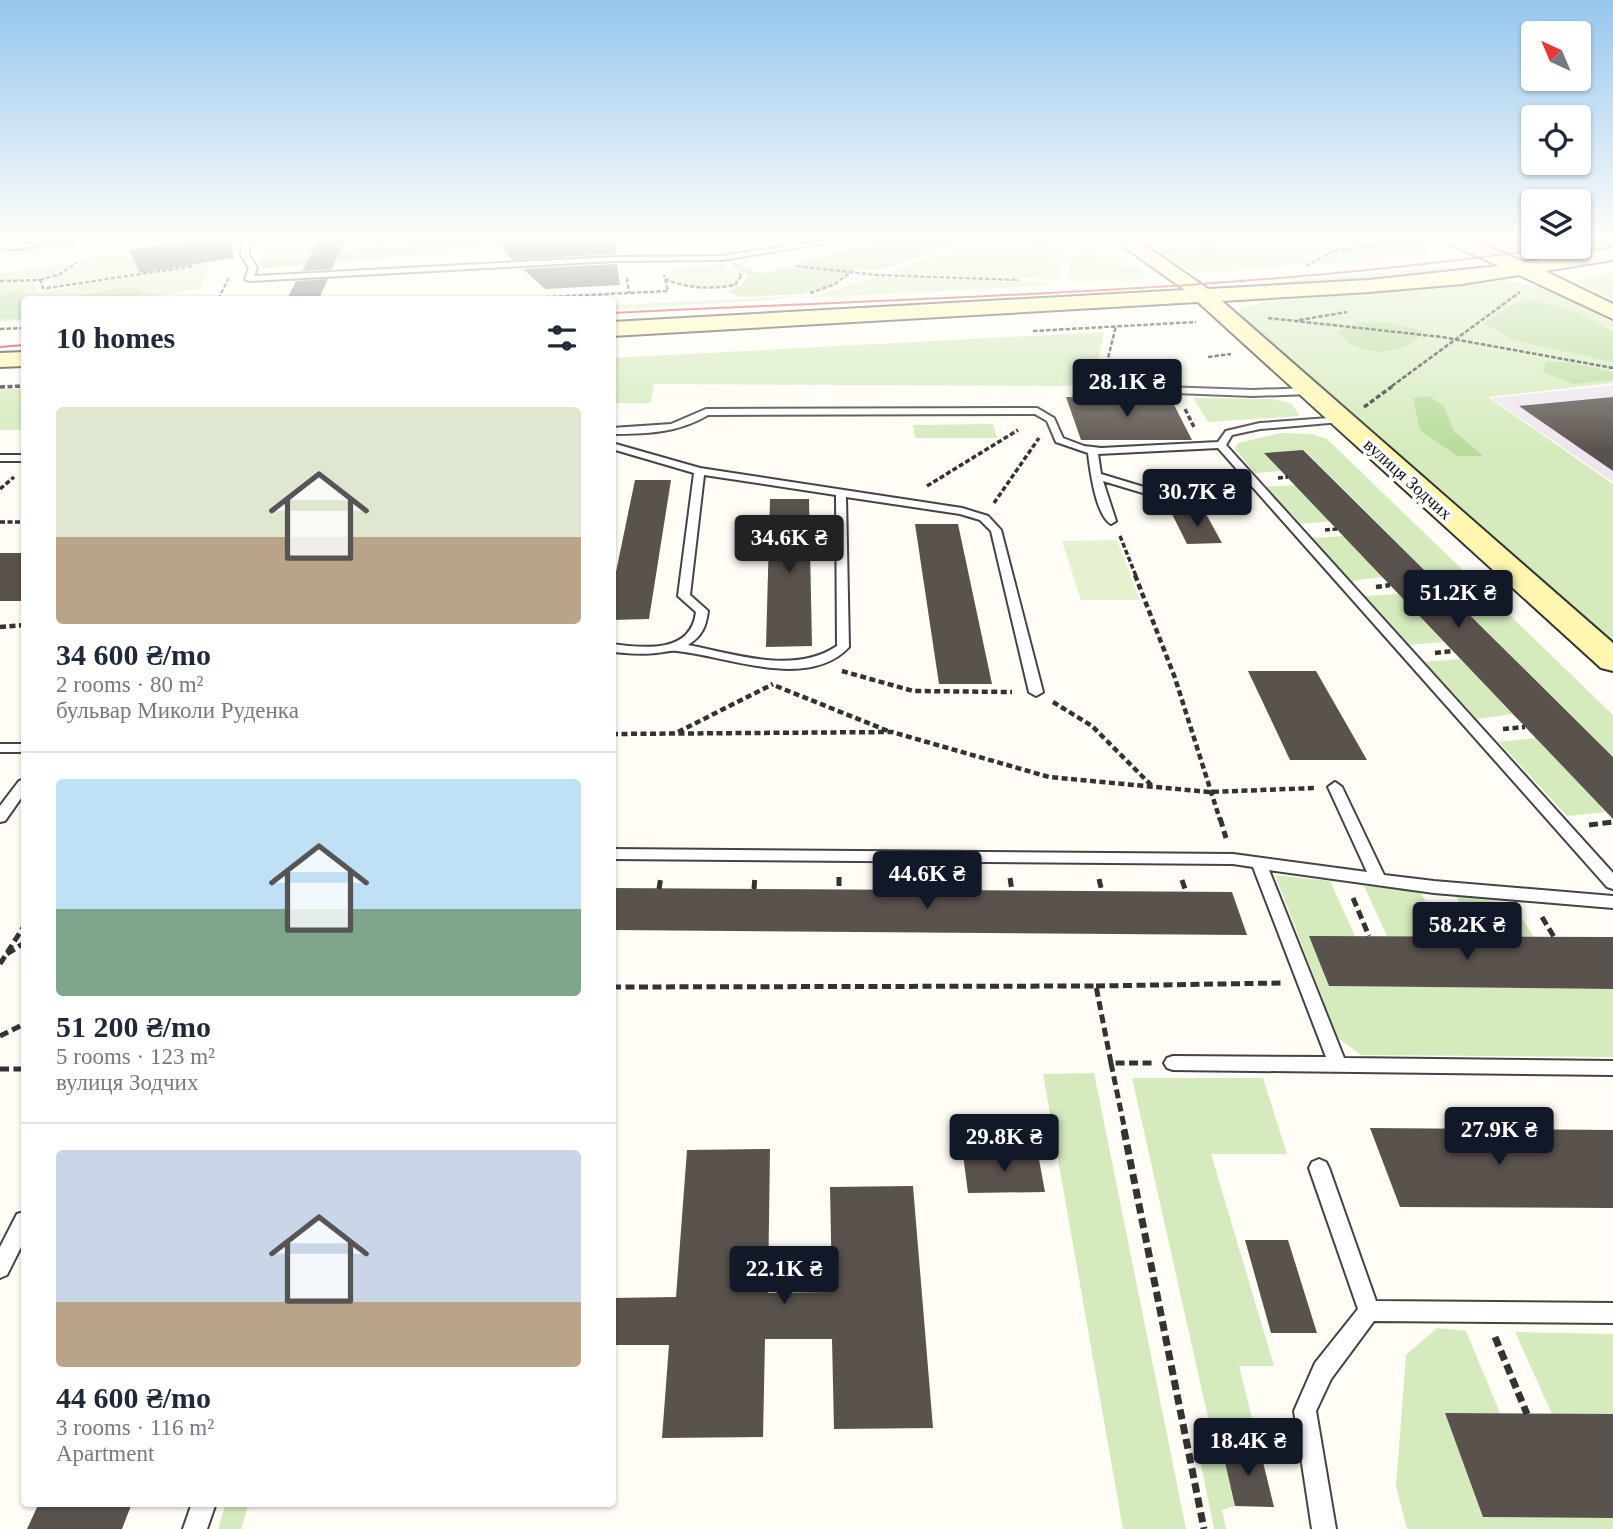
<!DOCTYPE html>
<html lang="en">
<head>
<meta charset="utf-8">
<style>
  :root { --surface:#fff; --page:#f6f6f7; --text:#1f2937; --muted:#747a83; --line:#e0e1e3; --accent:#111827 }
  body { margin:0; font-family:"Times New Roman",serif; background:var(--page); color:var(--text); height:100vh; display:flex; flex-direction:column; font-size:26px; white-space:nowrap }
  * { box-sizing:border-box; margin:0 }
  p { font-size:23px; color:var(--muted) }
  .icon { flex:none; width:38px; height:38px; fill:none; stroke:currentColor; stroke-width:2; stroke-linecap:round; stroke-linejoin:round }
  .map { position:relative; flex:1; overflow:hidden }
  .drawer { position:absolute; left:21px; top:296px; width:595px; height:1211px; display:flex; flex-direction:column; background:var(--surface); border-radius:7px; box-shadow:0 2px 5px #0004 }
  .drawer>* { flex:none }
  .needle { width:46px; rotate:316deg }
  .buttons { position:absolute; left:1521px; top:21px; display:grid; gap:14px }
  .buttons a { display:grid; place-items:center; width:70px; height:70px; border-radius:7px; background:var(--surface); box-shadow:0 2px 5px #0004; font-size:35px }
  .price { position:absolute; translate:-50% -60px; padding:0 16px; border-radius:7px; background:var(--accent); color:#fff; font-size:23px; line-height:46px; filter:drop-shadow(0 2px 4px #0008) }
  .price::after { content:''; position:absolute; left:50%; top:42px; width:21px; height:16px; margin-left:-10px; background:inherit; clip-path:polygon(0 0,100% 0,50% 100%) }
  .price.active { background:#222; color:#fff }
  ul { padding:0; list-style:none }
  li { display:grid; align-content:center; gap:14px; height:371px; padding:0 35px }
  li+li { border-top:2px solid var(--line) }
  li span { display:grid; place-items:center; height:217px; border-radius:7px; color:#555 }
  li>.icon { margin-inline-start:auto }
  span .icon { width:126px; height:126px; fill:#fffc; stroke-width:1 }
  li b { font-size:30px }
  h2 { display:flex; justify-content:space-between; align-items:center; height:84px; padding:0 35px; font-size:30px }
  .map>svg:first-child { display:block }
  .industrial { fill:#eee6ef }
  .green { fill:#d5ebbd }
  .forest { fill:#b9dc9c }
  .pitch { fill:#e6f2cf }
  .building { fill:#5a524d }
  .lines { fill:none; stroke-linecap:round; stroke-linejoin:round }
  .lane-casing { stroke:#444; stroke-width:4 }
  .secondary-casing { stroke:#333; stroke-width:4 }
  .path-far4 { stroke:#333; stroke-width:2.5; stroke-dasharray:4.5 2; stroke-linecap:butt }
  .path-far3 { stroke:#333; stroke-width:3.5; stroke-dasharray:5 2.5; stroke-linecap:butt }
  .path-far2 { stroke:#333; stroke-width:4.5; stroke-dasharray:6 3.5; stroke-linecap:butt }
  .path-far1 { stroke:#333; stroke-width:5; stroke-dasharray:9 4.5; stroke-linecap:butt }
  .path { stroke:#333; stroke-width:7; stroke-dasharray:10 5; stroke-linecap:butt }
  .lane { fill:#fff; fill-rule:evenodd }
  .secondary { fill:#fff6b0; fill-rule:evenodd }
  .tram { stroke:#c4262e; stroke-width:2 }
  .labels { text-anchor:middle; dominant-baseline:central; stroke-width:7; stroke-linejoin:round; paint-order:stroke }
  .far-street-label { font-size:18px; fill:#111; stroke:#fff }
</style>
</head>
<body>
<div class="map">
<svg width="1613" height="1529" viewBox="0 0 1613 1529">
  <rect width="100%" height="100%" fill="#fffdf5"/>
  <!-- industrial -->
  <path class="industrial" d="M252,237H388L377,246L357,252L285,260L262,258L248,244Z
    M708,237H814L725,250Z
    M1613,385V482L1491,398Z"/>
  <!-- green -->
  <path class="green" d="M98,237H143L8,257L7,254L21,249Z
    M1131,237H1425L1334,248L1303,264L1195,274Z
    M1533,237V247H1578L1579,237H1613V247L1540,260L1498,242Z
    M1404,244L1426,255L1312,266L1339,251Z
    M995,245C1013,246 1059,247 1060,273L1056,279L888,273L957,249Z
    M1093,250L1100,257L1125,256L1130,260L1117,261L1119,266L1137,267L1147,276L1143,280L1071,281L1068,278L1070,266L1054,254Z
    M129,251L140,273L53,285L52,279L82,261L92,259L91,256Z
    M71,263L49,277L0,280V273Z
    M722,263L728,270L740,275L734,285L690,286L670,279L666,270Z
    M209,265L201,288L159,296V299H24V320L0,322V283L33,281L37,291H47Z
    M1449,267L1455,271L1298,285L1291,280Z
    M1613,273V301L1575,281L1578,279Z
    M876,277L1050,283L1042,286L809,298Z
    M1508,281L1543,287L1613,322V383L1488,397L1613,484V642L1238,316L1241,308L1265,302Z
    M798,296L772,300L613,309V305Z
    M1104,332L1094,383L1061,386L654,384L651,403H613V358Z
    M24,388V430H0V390Z
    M1193,398L1273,399L1291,403L1300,416L1208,422Z
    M993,424L997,438H915L913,425Z
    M1281,433L1312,434L1327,439L1613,715V757L1304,450L1265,453L1281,471L1255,473L1235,449L1238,443Z
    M1295,485L1330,521L1301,524L1266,487Z
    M1344,536L1383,577L1351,581L1312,538Z
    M1398,594L1444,642L1410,645L1365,596Z
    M1460,659L1513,714L1477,719L1425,662Z
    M1536,738L1606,812L1567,816L1499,742Z
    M1275,875L1330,881L1355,936H1310L1329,986L1613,989V1057L1361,1055L1338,1038Z
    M1364,886L1420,891L1444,936H1387Z
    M1456,896L1513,904L1534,937H1478Z
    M1094,1073L1186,1529H1123L1043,1074Z
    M1132,1078H1263L1287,1154H1211L1274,1366H1239L1260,1450L1222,1449L1235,1506L1222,1510L1226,1529H1214L1198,1450L1209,1422Z
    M1437,1328L1466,1331L1500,1413H1445L1483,1516L1613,1518V1529H1407L1396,1486L1406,1355Z
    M1515,1332L1613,1334V1414H1552Z
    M226,1503H249L241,1529H218Z"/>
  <!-- forest -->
  <path class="forest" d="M515,237H546L426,255L263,268L258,264L262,258C311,263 354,248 401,243C439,240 478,243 515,237Z
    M891,237H1081L1051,243L1061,251L1054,252L1017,242L989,241L958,244L879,270L854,269L827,287L798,294L743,297L725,292L741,285L748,275L733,269L732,261L761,274Z
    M1155,237H1210L1219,247L1211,261C1191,268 1173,263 1158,246L1194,253L1203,247L1189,240Z
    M120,288H138L146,292L136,299H74L82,295Z
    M17,292L31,297L24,299V319H0V294Z
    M1533,300L1571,309L1613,331V362L1513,340L1484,323L1514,304Z
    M1361,322L1390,323L1425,331C1405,357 1358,359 1338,332Z
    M1546,362H1568L1613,372V380L1573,384L1543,372Z
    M1429,396L1444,406L1454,431L1483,456H1457L1420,430L1413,398Z"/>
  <!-- pitch -->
  <path class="pitch" d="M1117,540L1140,600H1081L1062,541Z"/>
  <!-- building -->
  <path class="building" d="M215,237H230L234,258L140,273L129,250Z
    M320,237H346L332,269L302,271Z
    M489,237H614L616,254L513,260Z
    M617,264L620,285L545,289L523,269Z
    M328,279L319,299H287L296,281Z
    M1066,397H1170L1192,440H1081Z
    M1613,397V471L1519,406Z
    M1303,450L1613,757V819L1264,453Z
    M635,480H671L649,619L612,620V591Z
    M770,499H809L812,646L766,647Z
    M1172,514H1206L1222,543L1187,544Z
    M915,524H958L992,684H939Z
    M0,553H24V601H0Z
    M1248,671H1316L1367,760H1290Z
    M612,888L1232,892L1247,935L612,930Z
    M1309,936L1613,937V989L1329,986Z
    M1370,1128L1613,1130V1208L1400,1207Z
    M770,1149L768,1293L832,1292L830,1187L913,1186L933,1428L834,1429L832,1339H765L763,1437L662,1438L669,1345H612V1298L676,1297L687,1150Z
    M1038,1154L1045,1192L968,1193L963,1155Z
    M1245,1240H1288L1317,1333H1271Z
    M1445,1413L1613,1414V1518L1483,1517Z
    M1222,1449L1260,1450L1274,1507L1235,1506Z
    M39,1503H132L122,1529H27Z"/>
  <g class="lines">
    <defs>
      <path id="lane" d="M70,237H88L18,249H7L0,246V241C21,250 48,240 70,237Z
        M242,237H250L249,255L257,268L254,276L614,257L722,256L844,237H862L722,260L614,261L249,281L245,279L249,268L241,255Z
        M1101,385L1253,390L1310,388L1315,391L1310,394L1253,396L1098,390V386Z
        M1037,408L1054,418L1063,438L1084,446L1101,448L1218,442L1226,431L1260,423L1343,417L1345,419L1340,422L1260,429L1232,435L1226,445L1613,873V889L1607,887L1218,448L1098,454L1101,474L1144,487L1183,485L1188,488L1183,491L1143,493L1103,481L1116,521L1111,524C1096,516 1090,470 1088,453L1056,442L1047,421L1035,414L708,415C678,433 646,434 612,434V428L671,424L706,409Z
        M612,443L700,468L962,508L988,516L1001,530L1043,692L1036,696L1029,692L991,531L980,520L960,514L846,497L849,647C808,691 727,656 677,651C670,650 663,653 656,653C641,655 627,653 612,652V644C645,648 691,654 696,612L678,596L694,473L612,449ZM704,475L836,495L837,646C794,675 735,654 688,645C702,636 706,627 708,611L690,595Z
        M0,455H24V461H0Z
        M0,744H24V752H0Z
        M24,779V794L5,821L0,822V806L19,781Z
        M1335,782L1342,787L1384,875L1434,881L1613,896V908L1434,893L1269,870L1344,1058L1613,1061V1075L1173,1070L1167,1068L1164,1063L1167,1058L1173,1056L1326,1057L1253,867L1233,864L612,859V849L1233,854L1367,872L1328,787Z
        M1319,1159L1326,1162L1329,1168L1376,1301L1613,1303V1323L1374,1321L1331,1379L1316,1411L1336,1529H1312L1294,1411L1315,1363L1358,1309L1309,1168L1312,1162Z
        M24,1212V1241L7,1275L0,1278V1247L17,1214Z
        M192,1503H216L207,1529H183Z"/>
      <path id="secondary" d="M1110,237H1133L1208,289L1369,280L1499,266L1442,241L1439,237H1465L1524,262L1613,248V260L1545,271L1613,304V319L1519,275L1462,284L1369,292L1222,301L1613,643V671L1601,668L1198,302L612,336V322L1185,290Z
        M24,352V366L0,367V353Z"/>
    </defs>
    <!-- lane casing -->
    <use href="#lane" class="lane-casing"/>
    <!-- secondary casing -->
    <use href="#secondary" class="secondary-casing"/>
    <!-- path-far4 -->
    <path class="path-far4" d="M1410,242L1428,251
      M529,243L564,237L585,241
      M797,266L877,275L1019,280
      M1306,266L1336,250L1425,240
      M627,278L629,293
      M665,279C688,289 711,289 735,285L742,275L739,274
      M40,280L60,274L77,262
      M0,281L40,280L43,288H48L194,266
      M810,293L833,285L853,271
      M218,299L229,278
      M507,299L668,291L664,275
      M1268,318L1442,337L1613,368
      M1299,320L1347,312
      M0,329L24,328
      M1033,331L1196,322
      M1208,357L1231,354
      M1105,370L1116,326
      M15,386H24
      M1392,386L1520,292"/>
    <!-- path-far3 -->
    <path class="path-far3" d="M0,387L24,386
      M1364,407L1394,385
      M1185,409L1195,429
      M1278,478L1288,477
      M927,486L1018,430
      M0,489L14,477
      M994,503L1039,438
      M0,522H24
      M1325,530L1337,529
      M1120,536L1136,576"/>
    <!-- path-far2 -->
    <path class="path-far2" d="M1135,575L1175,678L1220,820
      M1376,587L1390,585
      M0,627L24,625
      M1435,653L1453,651
      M842,671L913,691L1012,692
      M776,686L888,731
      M1053,702L1092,726L1152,786
      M1503,729L1525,727
      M678,732L773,684
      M612,734L892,732L1049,777L1209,792L1315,788"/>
    <!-- path-far1 -->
    <path class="path-far1" d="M1220,818L1226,838
      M1589,825L1613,822
      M839,877V890
      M926,877L927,890
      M1010,878L1012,891
      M1099,879L1102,892
      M1182,880L1186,892
      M659,889L661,876
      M754,889L755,876
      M1353,898L1369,936
      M1446,910L1461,937
      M1542,917L1554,937
      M7,954L24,943
      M0,964L24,926
      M1096,986L1281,983
      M612,987L1096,986L1111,1063H1153
      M0,1036L24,1024
      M1111,1063L1125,1131
      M0,1069H24"/>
    <!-- path -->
    <path class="path" d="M1124,1130L1204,1529
      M1495,1337L1527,1414"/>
    <!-- lane -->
    <use href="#lane" class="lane"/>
    <!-- secondary -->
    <use href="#secondary" class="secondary"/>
    <!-- tram -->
    <path class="tram" d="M1578,243L1613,237
      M612,313C926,297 1244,293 1555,247
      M0,347L24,345"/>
  </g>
  <!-- sky -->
  <linearGradient id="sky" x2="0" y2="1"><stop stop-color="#95c6ee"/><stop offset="0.53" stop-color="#fffefa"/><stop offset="1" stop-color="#fffefa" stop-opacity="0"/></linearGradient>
  <rect width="1613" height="451" fill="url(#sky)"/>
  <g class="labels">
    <!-- far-street labels -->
    <g class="far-street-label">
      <text transform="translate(1408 479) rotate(42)">вулиця Зодчих</text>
    </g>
  </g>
</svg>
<div class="buttons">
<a><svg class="needle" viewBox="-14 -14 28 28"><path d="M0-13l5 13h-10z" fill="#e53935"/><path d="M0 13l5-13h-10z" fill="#747a83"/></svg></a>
<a><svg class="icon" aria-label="locate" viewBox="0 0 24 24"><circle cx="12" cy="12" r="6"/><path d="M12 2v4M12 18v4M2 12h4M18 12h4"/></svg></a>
<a><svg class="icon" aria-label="layers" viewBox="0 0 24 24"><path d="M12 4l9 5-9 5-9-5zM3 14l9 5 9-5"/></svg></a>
</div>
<b class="price" style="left:1127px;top:419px">28.1K ₴</b>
<b class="price" style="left:1197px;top:529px">30.7K ₴</b>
<b class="price active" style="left:789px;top:575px">34.6K ₴</b>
<b class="price" style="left:1458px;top:630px">51.2K ₴</b>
<b class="price" style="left:927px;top:911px">44.6K ₴</b>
<b class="price" style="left:1467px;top:962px">58.2K ₴</b>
<b class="price" style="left:1499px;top:1167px">27.9K ₴</b>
<b class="price" style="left:1004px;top:1174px">29.8K ₴</b>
<b class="price" style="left:784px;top:1306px">22.1K ₴</b>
<b class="price" style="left:1248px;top:1478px">18.4K ₴</b>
<section class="drawer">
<h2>10 homes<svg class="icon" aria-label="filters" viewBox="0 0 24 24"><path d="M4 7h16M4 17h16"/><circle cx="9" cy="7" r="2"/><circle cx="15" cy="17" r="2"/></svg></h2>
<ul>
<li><span style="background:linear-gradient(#dfe7d0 60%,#b9a48a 0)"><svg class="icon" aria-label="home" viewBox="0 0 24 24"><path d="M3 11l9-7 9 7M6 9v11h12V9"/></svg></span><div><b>34 600 ₴/mo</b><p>2 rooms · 80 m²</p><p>бульвар Миколи Руденка</p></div></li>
<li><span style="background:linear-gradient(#bfe0f5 60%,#7fa58c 0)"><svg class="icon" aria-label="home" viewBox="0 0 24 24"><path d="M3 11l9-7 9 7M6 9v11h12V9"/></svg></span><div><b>51 200 ₴/mo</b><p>5 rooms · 123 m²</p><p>вулиця Зодчих</p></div></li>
<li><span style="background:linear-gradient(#c9d6e8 70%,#b9a48a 0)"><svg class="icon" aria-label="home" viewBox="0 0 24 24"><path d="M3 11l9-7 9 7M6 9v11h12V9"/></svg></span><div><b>44 600 ₴/mo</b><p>3 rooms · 116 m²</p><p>Apartment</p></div></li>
</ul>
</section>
</div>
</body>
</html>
